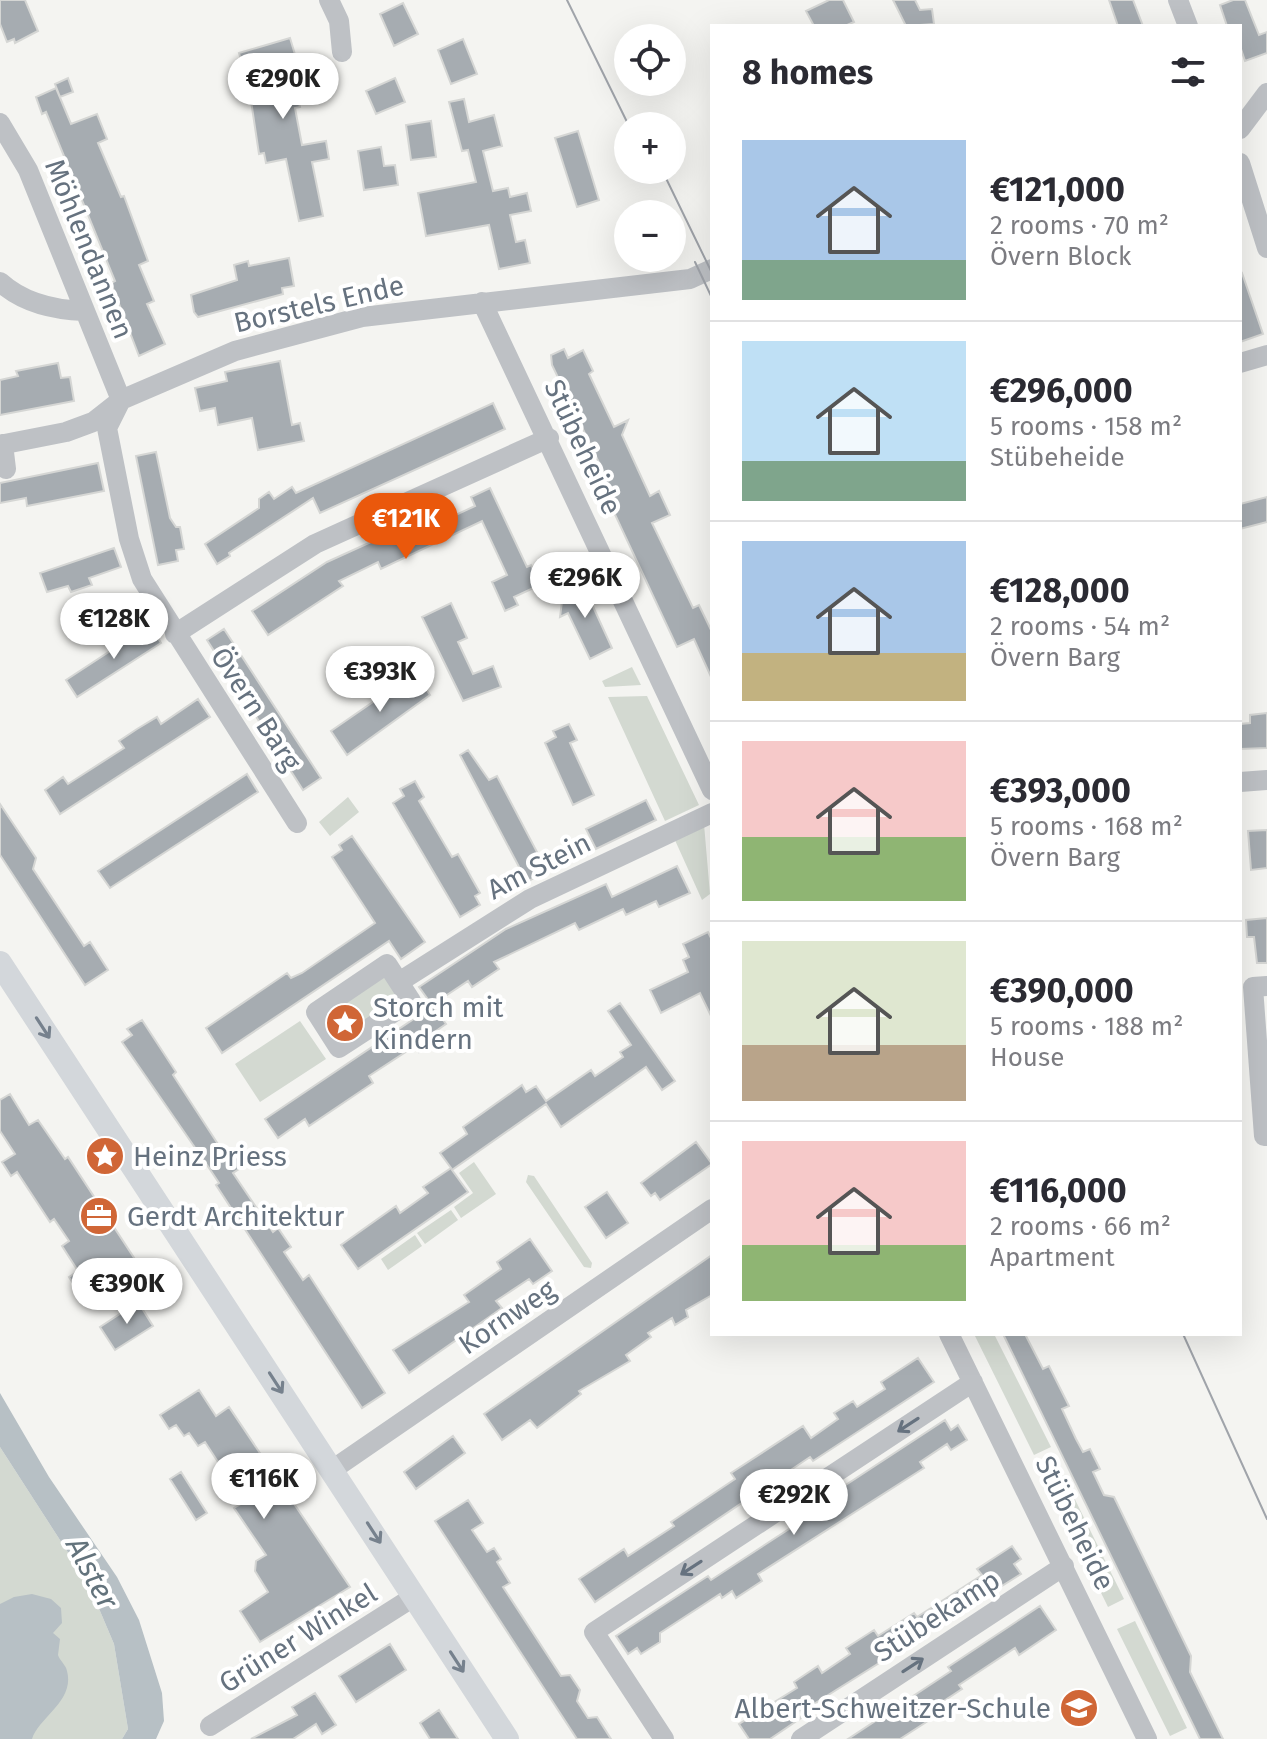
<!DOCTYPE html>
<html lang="en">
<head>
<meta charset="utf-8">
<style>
  :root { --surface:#fff; --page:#f7f7f7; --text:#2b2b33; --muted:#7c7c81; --line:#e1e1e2; --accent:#ea580c }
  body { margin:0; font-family:"Fira Sans",sans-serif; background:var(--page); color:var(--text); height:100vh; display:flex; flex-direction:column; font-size:30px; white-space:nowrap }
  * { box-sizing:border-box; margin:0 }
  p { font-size:26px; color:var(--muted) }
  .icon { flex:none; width:44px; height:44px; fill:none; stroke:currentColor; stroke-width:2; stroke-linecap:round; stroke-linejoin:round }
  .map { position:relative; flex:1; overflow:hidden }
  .sheet { position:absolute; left:710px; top:24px; width:532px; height:1312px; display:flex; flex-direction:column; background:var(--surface); border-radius:0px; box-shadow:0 8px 32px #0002 }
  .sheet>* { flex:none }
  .buttons { position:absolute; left:614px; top:24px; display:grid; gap:16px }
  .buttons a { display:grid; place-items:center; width:72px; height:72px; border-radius:50%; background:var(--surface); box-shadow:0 8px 32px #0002; font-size:40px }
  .price { position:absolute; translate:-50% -68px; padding:0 18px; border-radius:28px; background:#fff; color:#222; font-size:26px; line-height:52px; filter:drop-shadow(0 2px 4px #0008) }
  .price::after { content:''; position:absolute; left:50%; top:48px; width:24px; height:18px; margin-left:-12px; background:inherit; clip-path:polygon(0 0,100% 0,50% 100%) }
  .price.on { background:var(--accent); color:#fff }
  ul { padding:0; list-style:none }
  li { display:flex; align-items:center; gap:24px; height:200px; padding:0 32px }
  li+li { border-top:2px solid var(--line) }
  li span { display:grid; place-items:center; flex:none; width:224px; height:160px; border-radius:0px; color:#555 }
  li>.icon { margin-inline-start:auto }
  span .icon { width:96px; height:96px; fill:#fffc; stroke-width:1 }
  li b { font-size:34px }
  h2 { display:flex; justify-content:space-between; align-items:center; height:96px; padding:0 32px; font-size:34px }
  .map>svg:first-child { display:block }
  .green { fill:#d3d9d1 }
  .water { fill:#b7c0c5 }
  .building { fill:#a6acb1; stroke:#d5d6d4; stroke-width:2 }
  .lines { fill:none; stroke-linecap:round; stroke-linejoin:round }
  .minor { stroke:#bec1c5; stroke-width:20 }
  .major { stroke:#d3d7db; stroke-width:24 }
  .tram { stroke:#a0a4aa; stroke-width:2 }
  .oneway { stroke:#76818d }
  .oneway2 { stroke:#66727f }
  .labels { text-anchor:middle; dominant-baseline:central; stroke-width:8; stroke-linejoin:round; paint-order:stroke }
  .street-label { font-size:28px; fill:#66727f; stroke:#fff }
  .poi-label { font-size:28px; fill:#66727f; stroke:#fff; text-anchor:start }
  .water-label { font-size:30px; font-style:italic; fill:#63737c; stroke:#fff }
</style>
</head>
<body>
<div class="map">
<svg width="1267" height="1739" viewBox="0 0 1267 1739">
  <rect width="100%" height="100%" fill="#f4f4f1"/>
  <!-- green -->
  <path class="green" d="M632,667L641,685L605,687L602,681Z
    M647,696L699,805L665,821L608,697Z
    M348,797L359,812L330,836L319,822Z
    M704,824L710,894L702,900L674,838Z
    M386,976L399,999L347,1035H341L327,1021L329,1006Z
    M300,1021L326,1059L260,1102L235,1064Z
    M474,1162L496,1194L461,1218L454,1207L473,1193L459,1173Z
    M528,1175L534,1176L592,1263L591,1268L584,1267L526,1182Z
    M451,1210L458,1220L425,1244L417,1233Z
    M415,1235L422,1246L388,1270L381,1259Z
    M974,1334H994L1051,1447L1034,1455Z
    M0,1447L89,1585L114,1644L128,1729L122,1739H0Z
    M1060,1469L1124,1599L1108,1607L1044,1477Z
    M1135,1621L1187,1728L1170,1736L1117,1629Z"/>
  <!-- water -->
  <path class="water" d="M0,1393L49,1477L117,1577L139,1620L162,1693L164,1721L156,1739H122L128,1729L114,1644L89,1585L0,1447Z
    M32,1594L51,1599L61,1608L62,1623L53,1633L60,1639L58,1655C60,1661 66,1665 67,1671C75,1701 39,1717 32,1739H0V1604L14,1597Z"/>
  <!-- building -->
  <path class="building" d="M0,0H25L38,31L15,43L14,39L7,42L0,24Z
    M829,0H843L854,22L845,26H814L806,11Z
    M893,0H915L920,10L932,9L934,24L906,26Z
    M1109,0H1133L1143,26H1118Z
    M1233,0H1245L1259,35L1267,32V53L1245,61L1240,46V26H1227L1220,5Z
    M403,3L418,34L394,46L380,14Z
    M290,38L297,61L289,63L300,107L295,108L302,145L326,141L329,159L312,162L323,216L299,221L286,159L266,163L264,153L259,154L250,94L239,53Z
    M463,39L477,74L451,84L438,50Z
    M68,78L73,92L60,97L55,84Z
    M395,78L405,102L376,114L366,91Z
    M56,88L71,124L97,114L107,139L98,143L121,197L124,196L148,261L139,265L154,301L147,304L165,344L139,356L111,283L115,281L46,112L42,114L36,97Z
    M464,99L469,122L494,115L502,146L483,151L493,191L508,188L510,197L527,193L531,211L510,215L516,242L525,240L530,263L499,269L489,225L426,236L418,193L476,182L468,150L462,151L449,102Z
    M431,121L436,157L411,160L406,125Z
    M578,131L599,200L577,207L555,138Z
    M381,147L384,166L395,165L398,185L364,190L358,151Z
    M289,258L294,286L282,288L283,294L198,317L194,312L191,295L237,280L234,265L248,261L249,266Z
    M1242,273L1263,334L1240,342V274Z
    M564,349L568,358L583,350L593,371L589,374L614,427L628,420L622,435L650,496L659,491L670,515L652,523L693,608L699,605L712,632V679L694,639L677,647L597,476L604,473L552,365L551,355Z
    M280,361L292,425L300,423L304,441L258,450L252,418L218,425L215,408L200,411L195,388L227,381L225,372Z
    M58,363L61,378L70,377L74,401L0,415V380L18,376L16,371Z
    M493,403L505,429L320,513L313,498L229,553L230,556L217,564L205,544L259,508V499L269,492L274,499L292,487L296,493Z
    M156,452L170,518L176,527H180L184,549L176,550L178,561L158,565L136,456Z
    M98,463L104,491L27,506L26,498L0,503V483Z
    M490,488L527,567L531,565L540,585L514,597L518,605L505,611L492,582L507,575L482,521L381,569L378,562L339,581L343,586L268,635L252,611L327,562L441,510L445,520L475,506L471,497Z
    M1267,497V522L1240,529V504Z
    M114,548L121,567L89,578L92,585L71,592L68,586L47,592L40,573Z
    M573,581L585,589L612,648L590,659L568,613L560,617L564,586Z
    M451,603L467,638L458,642L473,674L493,666L501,687L463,701L422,617Z
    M150,625L161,643L77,697L66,680Z
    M224,629L321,778L303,790L207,640Z
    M415,673L430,695L347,755L331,731Z
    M198,699L210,717L60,814L45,790L63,777L68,784L124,748L119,741L137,729L157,717L161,724Z
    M1267,713V748L1240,749V724L1250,723V715Z
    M569,724L577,740L570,743L594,795L573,805L545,743L556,737L553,731Z
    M468,750L489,780L497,776L547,871L527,882L460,755Z
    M247,774L258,792L110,888L98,871Z
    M415,781L424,797L419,801L452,857L458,854L480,893L475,896L480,905L460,917L393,803L404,796L400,789Z
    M646,800L656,820L596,849L586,829Z
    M0,804L36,858L33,869L84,946L90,942L108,970L85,985L0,855Z
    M1267,830V868L1251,870L1248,831Z
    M352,836L425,942L401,959L389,941L222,1053L206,1028L287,973L291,978L302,973L375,923L332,857L342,850L339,845Z
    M677,866L690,893L659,907L656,901L626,915L623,909L579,930L575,923L494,962L499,969L472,987L468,981L432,1005L419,987L506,929L606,884L612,897Z
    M1267,918V963H1257L1254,937H1247L1246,920Z
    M708,932L712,940V1018L700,993L661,1013L650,990L688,972L683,960L689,957L683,944Z
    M620,1003L675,1081L662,1090L646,1067L561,1127L546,1104L452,1170L468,1192L358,1269L341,1245L396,1206L400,1213L428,1193L423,1187L451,1168L440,1153L467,1134L463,1127L522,1085L526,1092L536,1086L546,1101L591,1070L595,1076L623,1057L620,1052L631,1045L608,1011Z
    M433,1006L446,1024L433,1033L437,1040L419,1052L415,1046L369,1076L373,1083L364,1089L309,1126L305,1119L278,1138L265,1119Z
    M142,1020L176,1072L173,1075L229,1161L255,1149L259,1156L233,1173L273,1232L278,1228L291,1247L284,1252L303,1280L309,1275L385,1393L362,1408L216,1185L219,1183L207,1165L122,1042L132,1035L127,1029Z
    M10,1094L29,1125L38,1120L65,1159L68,1157L144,1273L122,1288L115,1276L82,1297L69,1277L78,1271L62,1246L69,1241L54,1219L50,1222L17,1172L11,1176L2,1162L15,1154L0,1131V1100Z
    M696,1142L712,1164L660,1200L655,1193L651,1196L641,1183Z
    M607,1192L628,1223L606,1238L585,1207Z
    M530,1239L552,1271L533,1284L529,1279L496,1301L502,1308L409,1373L393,1350L469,1302L464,1295L501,1269L497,1262Z
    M712,1255V1295L686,1310L688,1317L675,1325L672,1318L648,1333L651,1337L626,1355L630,1361L579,1391L581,1394L537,1428L530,1420L502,1440L484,1414Z
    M138,1302L153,1326L115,1350L100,1327Z
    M1003,1334H1025L1043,1369L1049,1366L1069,1406L1062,1409L1076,1439L1083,1452L1090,1449L1100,1469L1093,1472L1104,1495L1114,1497L1191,1656L1190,1672L1223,1739H1200Z
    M918,1358L934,1382L813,1461L810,1457L595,1602L579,1579L624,1549L628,1556L674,1526L671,1522L735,1479L731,1473L803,1426L811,1438L838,1419L834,1413L853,1401L857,1407L885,1389L881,1382Z
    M199,1390L216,1416L229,1407L350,1587L260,1642L240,1611L268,1592L255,1571L256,1561L266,1555L234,1508L244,1502L205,1442L198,1446L189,1433L184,1436L176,1425L169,1429L160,1415Z
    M945,1420L951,1430L958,1425L967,1440L951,1450L947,1444L920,1462L924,1468L758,1574L762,1581L736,1598L732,1591L722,1598L720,1594L660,1633V1642L641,1654L637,1648L628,1654L616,1636L708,1576L711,1580L838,1497L835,1492Z
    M453,1436L465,1453L416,1489L404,1472Z
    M181,1472L207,1513L196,1520L170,1479Z
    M468,1500L483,1523L472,1530L487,1552L494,1548L501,1559L497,1562L510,1583L503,1587L561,1676L570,1675L580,1690L577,1701L588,1718L597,1717L611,1739H577L435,1521Z
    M1012,1546L1021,1559L1014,1564L1021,1574L798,1714L801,1718L770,1739H749L739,1724L797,1688L794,1682L818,1666L822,1673L850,1654L846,1648L874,1630L878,1636L914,1613L917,1617L982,1575L977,1569Z
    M1040,1606L1056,1630L1019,1655L1015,1648L959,1685L962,1689L927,1712L931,1719L900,1739H848L951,1671L948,1667Z
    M390,1644L406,1670L356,1702L339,1676Z
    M315,1693L336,1725L322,1734L316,1724L293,1739H251L297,1715L292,1707Z
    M439,1710L458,1739H430L420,1723Z"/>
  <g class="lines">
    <!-- minor -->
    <path class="minor" d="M329,0L339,21L342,52
      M1178,0L1188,26
      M0,123L28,170L121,400L107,428L129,539L142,579L297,823
      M1240,129L1267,93
      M1240,163L1267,248
      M0,282C23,303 54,310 84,311
      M482,302L712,790
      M1240,363L1267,355
      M3,444L6,469
      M0,445L66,432L93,422L121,400L235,351L362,317L690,279L712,269
      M175,634L315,544L549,438
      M1240,782L1267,780
      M387,964L411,1001L339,1048L316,1012Z
      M399,982L530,899L712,813
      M1267,986L1253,987L1264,1136H1267
      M949,1334L1147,1739
      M332,1470L712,1209
      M210,1726L415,1596
      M664,1739L594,1632L973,1382
      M801,1739L1064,1566"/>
    <!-- major -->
    <path class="major" d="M0,963L507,1739"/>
    <!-- tram -->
    <path class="tram" d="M567,0L629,126
      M662,170L712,273
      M695,262L712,298
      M1183,1334L1267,1519"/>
  </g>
  <!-- one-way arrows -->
  <defs><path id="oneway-shaft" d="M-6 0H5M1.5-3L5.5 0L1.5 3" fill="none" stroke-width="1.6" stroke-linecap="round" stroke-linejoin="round" transform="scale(2)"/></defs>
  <g class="oneway">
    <use href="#oneway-shaft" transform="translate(43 1028) rotate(57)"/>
    <use href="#oneway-shaft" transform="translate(276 1383) rotate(57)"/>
    <use href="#oneway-shaft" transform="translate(374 1533) rotate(57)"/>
    <use href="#oneway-shaft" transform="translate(457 1662) rotate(57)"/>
  </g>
  <g class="oneway2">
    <use href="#oneway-shaft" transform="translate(908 1425) rotate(147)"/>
    <use href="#oneway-shaft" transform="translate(691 1568) rotate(147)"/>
    <use href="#oneway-shaft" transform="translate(913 1665) rotate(-33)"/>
  </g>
  <!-- icons -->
  <defs>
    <symbol id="sight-disc" viewBox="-11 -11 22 22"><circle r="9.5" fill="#d06636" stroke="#fff"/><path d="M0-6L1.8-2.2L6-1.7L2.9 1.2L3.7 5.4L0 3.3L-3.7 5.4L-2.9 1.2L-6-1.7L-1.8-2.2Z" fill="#fff"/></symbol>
    <symbol id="office-disc" viewBox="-11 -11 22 22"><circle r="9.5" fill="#d06636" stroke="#fff"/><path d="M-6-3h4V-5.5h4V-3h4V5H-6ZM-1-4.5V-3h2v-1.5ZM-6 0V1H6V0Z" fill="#fff"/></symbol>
    <symbol id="school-disc" viewBox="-11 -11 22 22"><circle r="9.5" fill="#d06636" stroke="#fff"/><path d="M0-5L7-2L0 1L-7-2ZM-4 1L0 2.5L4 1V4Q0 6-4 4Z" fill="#fff"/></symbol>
  </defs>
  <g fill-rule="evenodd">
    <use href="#sight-disc" x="323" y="1001" width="44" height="44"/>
    <use href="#sight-disc" x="83" y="1134" width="44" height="44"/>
    <use href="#office-disc" x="77" y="1194" width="44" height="44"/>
    <use href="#school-disc" x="1057" y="1686" width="44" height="44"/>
  </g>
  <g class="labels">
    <!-- street labels -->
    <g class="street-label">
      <text transform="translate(89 249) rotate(68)">Möhlendannen</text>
      <text transform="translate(319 304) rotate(-13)">Borstels Ende</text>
      <text transform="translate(583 447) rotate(65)">Stübeheide</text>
      <text transform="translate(256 709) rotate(57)">Övern Barg</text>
      <text transform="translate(539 866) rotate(-27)">Am Stein</text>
      <text transform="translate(507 1317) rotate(-34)">Kornweg</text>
      <text transform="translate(1075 1523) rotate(64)">Stübeheide</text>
      <text transform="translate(937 1616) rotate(-33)">Stübekamp</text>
      <text transform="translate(298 1638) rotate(-32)">Grüner Winkel</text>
    </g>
    <!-- poi labels -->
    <g class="poi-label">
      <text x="373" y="1007">Storch mit<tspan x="373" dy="32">Kindern</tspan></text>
      <text x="133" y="1156">Heinz Priess</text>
      <text x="127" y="1216">Gerdt Architektur</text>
      <text x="1051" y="1708" text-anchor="end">Albert-Schweitzer-Schule</text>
    </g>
    <!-- water labels -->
    <g class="water-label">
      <text transform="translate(92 1573) rotate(62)">Alster</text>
    </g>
  </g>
</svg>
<div class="buttons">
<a><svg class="icon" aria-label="locate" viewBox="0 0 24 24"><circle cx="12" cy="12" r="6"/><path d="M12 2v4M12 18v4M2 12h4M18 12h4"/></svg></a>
<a>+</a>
<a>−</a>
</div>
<b class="price" style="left:283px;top:121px">€290K</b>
<b class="price on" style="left:406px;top:561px">€121K</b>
<b class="price" style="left:585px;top:620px">€296K</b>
<b class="price" style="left:114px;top:661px">€128K</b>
<b class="price" style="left:380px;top:714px">€393K</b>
<b class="price" style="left:127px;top:1326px">€390K</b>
<b class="price" style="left:264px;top:1521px">€116K</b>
<b class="price" style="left:794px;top:1537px">€292K</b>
<section class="sheet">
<h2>8 homes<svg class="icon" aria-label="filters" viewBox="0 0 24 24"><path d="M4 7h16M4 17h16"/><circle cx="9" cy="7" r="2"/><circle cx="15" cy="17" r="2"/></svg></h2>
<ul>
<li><span style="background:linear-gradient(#a9c7e8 75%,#7fa58c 0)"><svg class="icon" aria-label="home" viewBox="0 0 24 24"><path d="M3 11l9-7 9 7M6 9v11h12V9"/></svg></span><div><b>€121,000</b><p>2 rooms · 70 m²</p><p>Övern Block</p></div></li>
<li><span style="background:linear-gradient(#bfe0f5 75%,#7fa58c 0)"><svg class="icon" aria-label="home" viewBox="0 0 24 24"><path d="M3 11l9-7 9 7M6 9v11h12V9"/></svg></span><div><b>€296,000</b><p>5 rooms · 158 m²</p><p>Stübeheide</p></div></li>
<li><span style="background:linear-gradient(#a9c7e8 70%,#c2b280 0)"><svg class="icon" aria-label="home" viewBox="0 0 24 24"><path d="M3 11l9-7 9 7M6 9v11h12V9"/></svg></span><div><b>€128,000</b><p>2 rooms · 54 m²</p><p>Övern Barg</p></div></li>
<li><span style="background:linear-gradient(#f6c9c9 60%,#8fb573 0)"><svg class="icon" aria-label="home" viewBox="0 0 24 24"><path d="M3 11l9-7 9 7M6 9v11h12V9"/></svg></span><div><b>€393,000</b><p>5 rooms · 168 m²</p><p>Övern Barg</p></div></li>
<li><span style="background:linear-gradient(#dfe7d0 65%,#b9a48a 0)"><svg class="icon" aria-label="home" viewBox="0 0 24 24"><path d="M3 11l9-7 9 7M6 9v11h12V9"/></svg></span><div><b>€390,000</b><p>5 rooms · 188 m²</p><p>House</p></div></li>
<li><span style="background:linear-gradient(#f6c9c9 65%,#8fb573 0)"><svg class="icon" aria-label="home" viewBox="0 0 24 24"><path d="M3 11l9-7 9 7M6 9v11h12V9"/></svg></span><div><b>€116,000</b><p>2 rooms · 66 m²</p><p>Apartment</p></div></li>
</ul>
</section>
</div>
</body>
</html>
